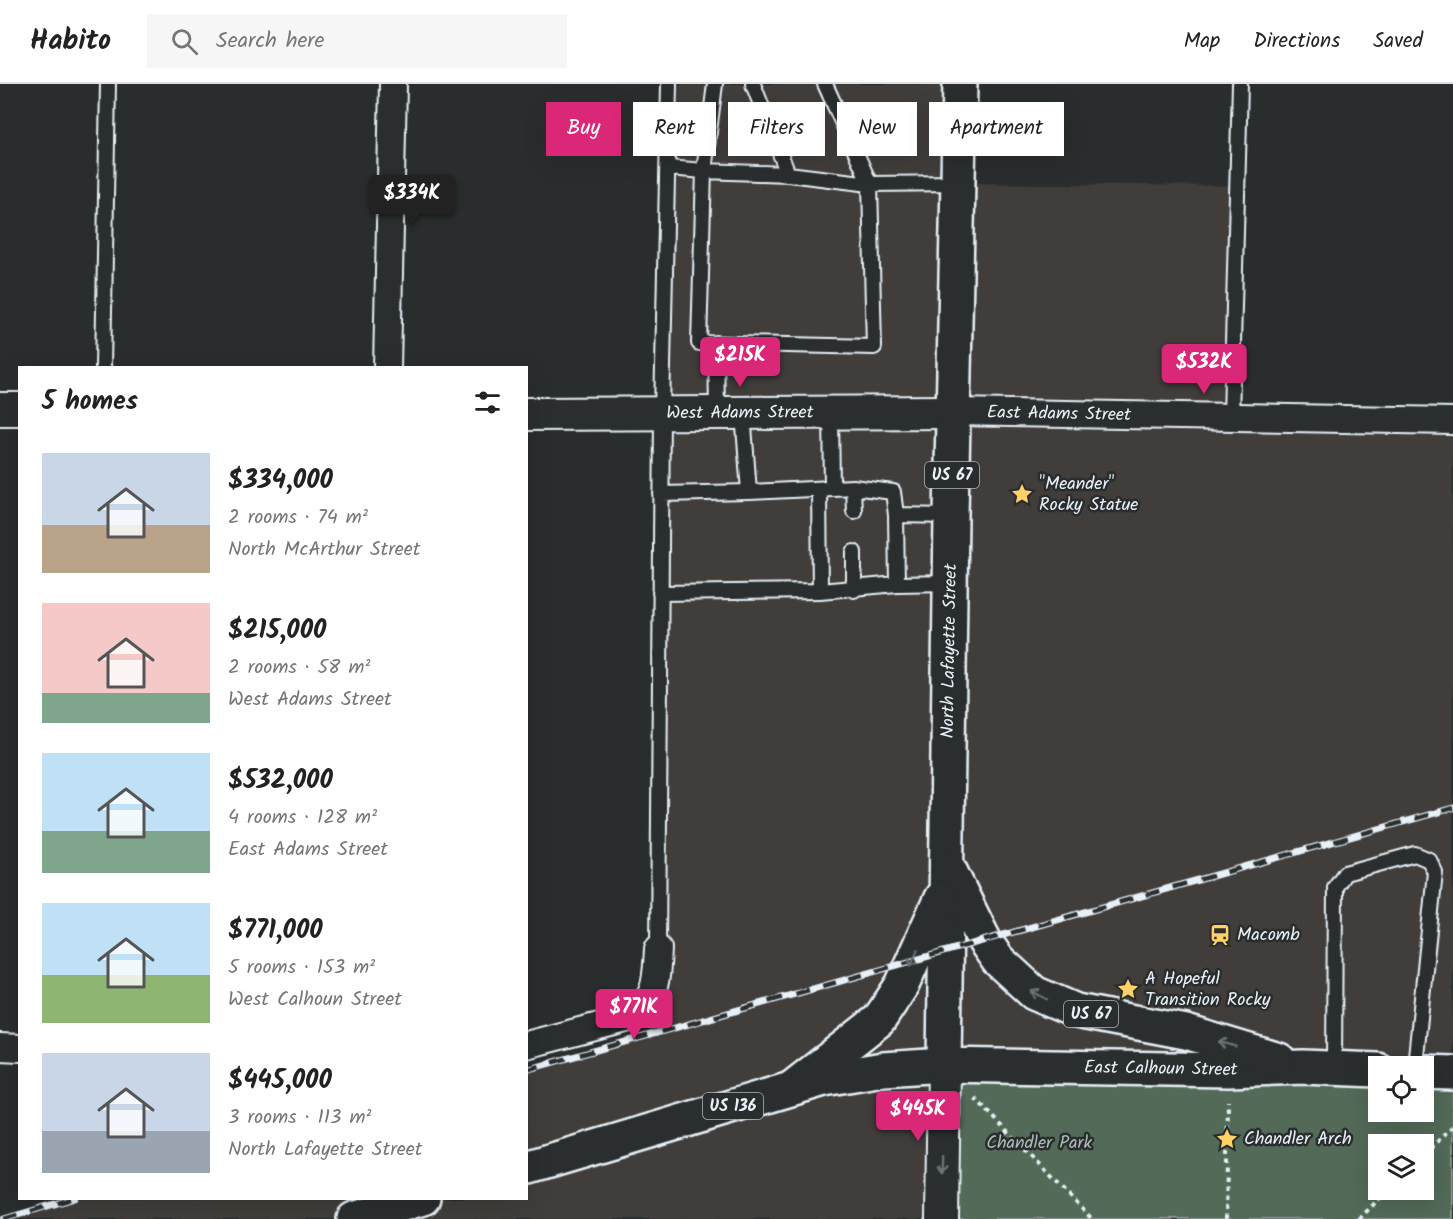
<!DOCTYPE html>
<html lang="en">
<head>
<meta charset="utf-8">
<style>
  :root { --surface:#fff; --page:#f6f6f6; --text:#222; --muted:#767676; --line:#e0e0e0; --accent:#db2777 }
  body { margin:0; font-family:Kalam,sans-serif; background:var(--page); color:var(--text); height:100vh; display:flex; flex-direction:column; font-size:22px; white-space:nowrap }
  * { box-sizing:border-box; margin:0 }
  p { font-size:20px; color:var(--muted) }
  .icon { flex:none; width:33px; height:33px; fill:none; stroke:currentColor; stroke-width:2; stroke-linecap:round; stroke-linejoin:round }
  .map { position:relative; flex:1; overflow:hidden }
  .panel { position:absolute; left:18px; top:282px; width:510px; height:834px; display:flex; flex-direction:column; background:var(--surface); border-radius:0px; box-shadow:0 6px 24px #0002 }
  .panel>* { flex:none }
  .banner { position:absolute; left:546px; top:18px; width:570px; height:54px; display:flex; gap:12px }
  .controls { position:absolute; left:1368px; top:972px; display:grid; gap:12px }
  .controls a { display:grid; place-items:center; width:66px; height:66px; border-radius:0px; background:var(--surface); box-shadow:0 6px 24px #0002; font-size:30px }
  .price { position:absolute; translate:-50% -51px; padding:0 14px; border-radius:6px; background:var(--accent); color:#fff; font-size:20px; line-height:39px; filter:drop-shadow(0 2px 3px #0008) }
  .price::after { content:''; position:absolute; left:50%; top:36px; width:18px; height:14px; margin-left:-9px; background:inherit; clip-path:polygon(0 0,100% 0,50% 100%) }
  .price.selected { background:#222; color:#fff }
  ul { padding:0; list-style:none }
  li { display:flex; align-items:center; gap:18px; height:150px; padding:0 24px }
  li span { display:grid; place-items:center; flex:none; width:168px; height:120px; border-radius:0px; color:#555 }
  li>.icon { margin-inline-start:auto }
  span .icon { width:72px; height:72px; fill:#fffc; stroke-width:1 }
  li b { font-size:26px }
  h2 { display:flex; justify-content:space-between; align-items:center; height:72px; padding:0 24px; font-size:26px }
  .tag { padding:0 21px; border-radius:0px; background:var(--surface); box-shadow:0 6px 24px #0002; font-size:21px; line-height:54px }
  .tag.selected { background:var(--accent); color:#fff }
  header { display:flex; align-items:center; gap:36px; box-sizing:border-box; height:84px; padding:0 30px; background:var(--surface); border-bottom:2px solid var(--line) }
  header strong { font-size:28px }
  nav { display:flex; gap:33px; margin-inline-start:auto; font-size:21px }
  .search { width:420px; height:54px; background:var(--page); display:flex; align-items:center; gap:15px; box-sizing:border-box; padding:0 21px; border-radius:0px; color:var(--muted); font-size:22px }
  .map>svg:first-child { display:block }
  .built { fill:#3f3c3b }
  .green { fill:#526a58; stroke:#9daea8; stroke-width:1.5; fill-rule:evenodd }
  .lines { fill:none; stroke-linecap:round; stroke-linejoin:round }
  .service-casing { stroke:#e8f1f8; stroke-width:18 }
  .minor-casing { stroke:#e8f1f8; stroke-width:30 }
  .tertiary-casing { stroke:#e8f1f8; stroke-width:36 }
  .primary-casing { stroke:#e8f1f8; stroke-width:38 }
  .trunk-casing { stroke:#e8f1f8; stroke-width:38 }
  .path { stroke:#e8f1f8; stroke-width:4; stroke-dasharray:4.5 4.5; stroke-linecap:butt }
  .service { stroke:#2a2d2e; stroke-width:14 }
  .minor { stroke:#2a2d2e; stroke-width:26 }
  .tertiary { stroke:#2a2d2e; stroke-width:32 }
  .primary { stroke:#2a2d2e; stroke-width:33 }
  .trunk { stroke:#2a2d2e; stroke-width:33 }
  .rail-casing { stroke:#e8f1f8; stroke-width:7 }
  .rail { stroke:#2a2d2e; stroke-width:4.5; stroke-dasharray:14; stroke-linecap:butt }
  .oneway { stroke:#6c7275 }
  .labels { text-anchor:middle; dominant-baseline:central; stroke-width:5; stroke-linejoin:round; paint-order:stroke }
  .shield { fill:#2a2d2e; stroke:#afb6bb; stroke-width:1.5 }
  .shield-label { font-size:16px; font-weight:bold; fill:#e8f1f8 }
  .street-label { font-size:18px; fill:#e8f1f8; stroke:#2a2d2e }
  .poi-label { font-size:18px; fill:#e8f1f8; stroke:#2a2d2e; text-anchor:start }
  .park-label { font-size:18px; fill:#acbbb8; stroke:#2a2d2e }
</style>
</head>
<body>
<header>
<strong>Habito</strong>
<div class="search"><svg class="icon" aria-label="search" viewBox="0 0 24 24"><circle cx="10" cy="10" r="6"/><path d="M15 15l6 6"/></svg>Search here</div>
<nav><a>Map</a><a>Directions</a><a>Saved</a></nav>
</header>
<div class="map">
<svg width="1453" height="1135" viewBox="0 0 1453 1135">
  <rect width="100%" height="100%" fill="#2a2d2e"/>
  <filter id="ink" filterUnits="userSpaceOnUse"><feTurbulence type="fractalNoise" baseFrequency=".0167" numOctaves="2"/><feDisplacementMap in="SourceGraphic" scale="12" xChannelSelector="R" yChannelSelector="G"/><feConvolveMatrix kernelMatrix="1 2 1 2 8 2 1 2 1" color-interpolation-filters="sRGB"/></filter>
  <g filter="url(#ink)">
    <!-- built -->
    <path class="built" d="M669,0H960L959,99L1237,102L1231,333L1453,337V991L1424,982H1378L942,1135H4L75,1114H526L527,986L656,949Z"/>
    <!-- green -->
    <path class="green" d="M944,981L1378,986V1028H1424V988L1453,989V1135H942ZM1378,1060H1424V1106H1378Z"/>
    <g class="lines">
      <defs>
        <path id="service" d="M753,0L788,90
          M825,0L870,100
          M668,84L704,87L715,0
          M870,100L788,90L704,87L699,259L874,263L870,100L958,99
          M716,259L717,329
          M103,284L108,0
          M743,329L749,408L853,403L893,408L896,431L897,500
          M831,329L832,403
          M1231,333L1240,0
          M853,403L854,427
          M819,405L820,507
          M661,410L749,408
          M896,431L951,432
          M854,506V468
          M660,509L820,507L897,500L951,499
          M658,865L662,329L669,0
          M1334,984L1335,803L1345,789L1415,770L1429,776L1435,788L1415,982"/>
        <g id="minor">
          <path d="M387,284L393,0"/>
          <path id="s1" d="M954,328L1453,337"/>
          <path d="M526,961L626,935C657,916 656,899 658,865"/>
          <path d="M0,963L20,964"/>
        </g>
        <g id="tertiary">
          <path d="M0,325H20"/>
          <path id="s2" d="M526,330L954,328"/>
          <path d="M942,1135L944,981"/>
        </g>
        <path id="primary" d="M526,1084L824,995L883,985L944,981
          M354,1135L423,1114"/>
        <g id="trunk">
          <path id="s3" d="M960,0L951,432L944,981L1228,986L1303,983L1378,986"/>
          <path d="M949,785L984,856L998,876L1034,909L1076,927L1186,948L1279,976"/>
          <path d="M1424,988L1453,989"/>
          <path d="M792,1004L879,936L902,901L941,814"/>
        </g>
      </defs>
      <!-- service casing -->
      <use href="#service" class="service-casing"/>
      <!-- minor casing -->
      <use href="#minor" class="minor-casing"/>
      <!-- tertiary casing -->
      <use href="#tertiary" class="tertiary-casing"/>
      <!-- primary casing -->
      <use href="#primary" class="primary-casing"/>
      <!-- trunk casing -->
      <use href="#trunk" class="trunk-casing"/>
      <!-- path -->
      <path class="path" d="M975,1014L1092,1135
        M1424,1071L1453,1042
        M1226,1135L1228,1017
        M1359,1135L1388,1106"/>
      <!-- service -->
      <use href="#service" class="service"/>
      <!-- minor -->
      <use href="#minor" class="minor"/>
      <!-- tertiary -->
      <use href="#tertiary" class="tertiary"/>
      <!-- primary -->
      <use href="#primary" class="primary"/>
      <!-- trunk -->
      <use href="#trunk" class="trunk"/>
      <defs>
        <path id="rail" d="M526,986L1453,724
          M4,1135L75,1114"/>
      </defs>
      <!-- rail casing -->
      <use href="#rail" class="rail-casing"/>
      <!-- rail -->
      <use href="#rail" class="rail"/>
    </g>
    <!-- one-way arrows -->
    <defs><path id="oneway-shaft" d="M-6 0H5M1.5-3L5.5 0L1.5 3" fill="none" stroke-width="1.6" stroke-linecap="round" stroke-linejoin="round" transform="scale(1.5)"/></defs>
    <g class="oneway">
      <use href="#oneway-shaft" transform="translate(914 874) rotate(114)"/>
      <use href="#oneway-shaft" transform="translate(1039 911) rotate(-152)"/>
      <use href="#oneway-shaft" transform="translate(1227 960) rotate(-163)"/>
      <use href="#oneway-shaft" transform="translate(942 1081) rotate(91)"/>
    </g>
  </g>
  <!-- icons -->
  <defs>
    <symbol id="sight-bare" viewBox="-9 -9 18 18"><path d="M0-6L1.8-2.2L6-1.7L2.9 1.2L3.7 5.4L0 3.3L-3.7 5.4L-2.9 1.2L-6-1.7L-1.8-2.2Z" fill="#ffd166" stroke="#2a2d2e" stroke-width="2.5" paint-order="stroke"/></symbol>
    <symbol id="station-bare" viewBox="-9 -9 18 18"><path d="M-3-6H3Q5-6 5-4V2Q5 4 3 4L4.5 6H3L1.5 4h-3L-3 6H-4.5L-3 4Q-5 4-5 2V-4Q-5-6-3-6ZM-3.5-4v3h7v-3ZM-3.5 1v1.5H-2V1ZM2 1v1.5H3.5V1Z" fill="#ffd166" stroke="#2a2d2e" stroke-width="2.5" paint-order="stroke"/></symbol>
  </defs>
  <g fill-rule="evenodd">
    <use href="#sight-bare" x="1007" y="395" width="30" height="30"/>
    <use href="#station-bare" x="1205" y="836" width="30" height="30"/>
    <use href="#sight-bare" x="1113" y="890" width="30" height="30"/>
    <use href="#sight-bare" x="1212" y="1040" width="30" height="30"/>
  </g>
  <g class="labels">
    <!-- shield labels -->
    <g class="shield">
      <rect x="925" y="378" width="54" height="26" rx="4.5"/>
      <rect x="1064" y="917" width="54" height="26" rx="4.5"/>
      <rect x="703" y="1009" width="60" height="26" rx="4.5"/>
    </g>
    <g class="shield-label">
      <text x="952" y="391">US 67</text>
      <text x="1091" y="930">US 67</text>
      <text x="733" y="1022">US 136</text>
    </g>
    <!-- street labels -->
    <g class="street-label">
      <text stroke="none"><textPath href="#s2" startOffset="214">West Adams Street</textPath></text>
      <text stroke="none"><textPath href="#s1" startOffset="105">East Adams Street</textPath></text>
      <text transform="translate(950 567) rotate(-89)">North Lafayette Street</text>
      <text stroke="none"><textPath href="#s3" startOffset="1198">East Calhoun Street</textPath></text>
    </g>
    <!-- poi labels -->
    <g class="poi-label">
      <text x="1039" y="400">"Meander"<tspan x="1039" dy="21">Rocky Statue</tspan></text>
      <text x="1237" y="851">Macomb</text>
      <text x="1145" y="895">A Hopeful<tspan x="1145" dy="21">Transition Rocky</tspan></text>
      <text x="1244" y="1055">Chandler Arch</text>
    </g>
    <!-- park labels -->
    <g class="park-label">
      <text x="1039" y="1059">Chandler Park</text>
    </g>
  </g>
</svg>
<div class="controls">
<a><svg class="icon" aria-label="locate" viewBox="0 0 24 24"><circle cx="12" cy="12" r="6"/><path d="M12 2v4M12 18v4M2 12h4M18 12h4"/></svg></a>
<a><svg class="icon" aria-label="layers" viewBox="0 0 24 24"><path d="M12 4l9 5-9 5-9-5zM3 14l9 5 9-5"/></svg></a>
</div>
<b class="price selected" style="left:412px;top:142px">$334K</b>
<b class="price" style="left:740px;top:304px">$215K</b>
<b class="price" style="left:1204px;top:311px">$532K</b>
<b class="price" style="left:634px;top:956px">$771K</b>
<b class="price" style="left:918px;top:1058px">$445K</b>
<div class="banner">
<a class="tag selected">Buy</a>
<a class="tag">Rent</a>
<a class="tag">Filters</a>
<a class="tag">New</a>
<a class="tag">Apartment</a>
</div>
<section class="panel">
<h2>5 homes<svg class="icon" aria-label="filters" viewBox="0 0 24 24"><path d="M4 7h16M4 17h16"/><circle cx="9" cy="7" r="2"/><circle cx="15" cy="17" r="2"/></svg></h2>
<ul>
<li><span style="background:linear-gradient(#c9d6e8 60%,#b9a48a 0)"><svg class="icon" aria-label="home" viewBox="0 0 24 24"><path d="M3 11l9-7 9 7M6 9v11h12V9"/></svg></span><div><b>$334,000</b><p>2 rooms · 74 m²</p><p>North McArthur Street</p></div></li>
<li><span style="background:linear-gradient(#f6c9c9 75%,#7fa58c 0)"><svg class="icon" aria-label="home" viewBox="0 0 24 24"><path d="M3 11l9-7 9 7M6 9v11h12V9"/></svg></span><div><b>$215,000</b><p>2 rooms · 58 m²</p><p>West Adams Street</p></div></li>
<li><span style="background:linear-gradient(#bfe0f5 65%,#7fa58c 0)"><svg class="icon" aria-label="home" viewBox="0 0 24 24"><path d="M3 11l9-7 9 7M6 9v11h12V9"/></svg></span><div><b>$532,000</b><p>4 rooms · 128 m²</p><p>East Adams Street</p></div></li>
<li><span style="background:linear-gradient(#bfe0f5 60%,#8fb573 0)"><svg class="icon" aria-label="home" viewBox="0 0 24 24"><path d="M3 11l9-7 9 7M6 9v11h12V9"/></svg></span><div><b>$771,000</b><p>5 rooms · 153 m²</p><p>West Calhoun Street</p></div></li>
<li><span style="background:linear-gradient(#c9d6e8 65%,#9aa5b1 0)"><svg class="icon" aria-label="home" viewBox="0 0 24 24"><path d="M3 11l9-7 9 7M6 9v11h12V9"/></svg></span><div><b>$445,000</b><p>3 rooms · 113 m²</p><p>North Lafayette Street</p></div></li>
</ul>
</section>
</div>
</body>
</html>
